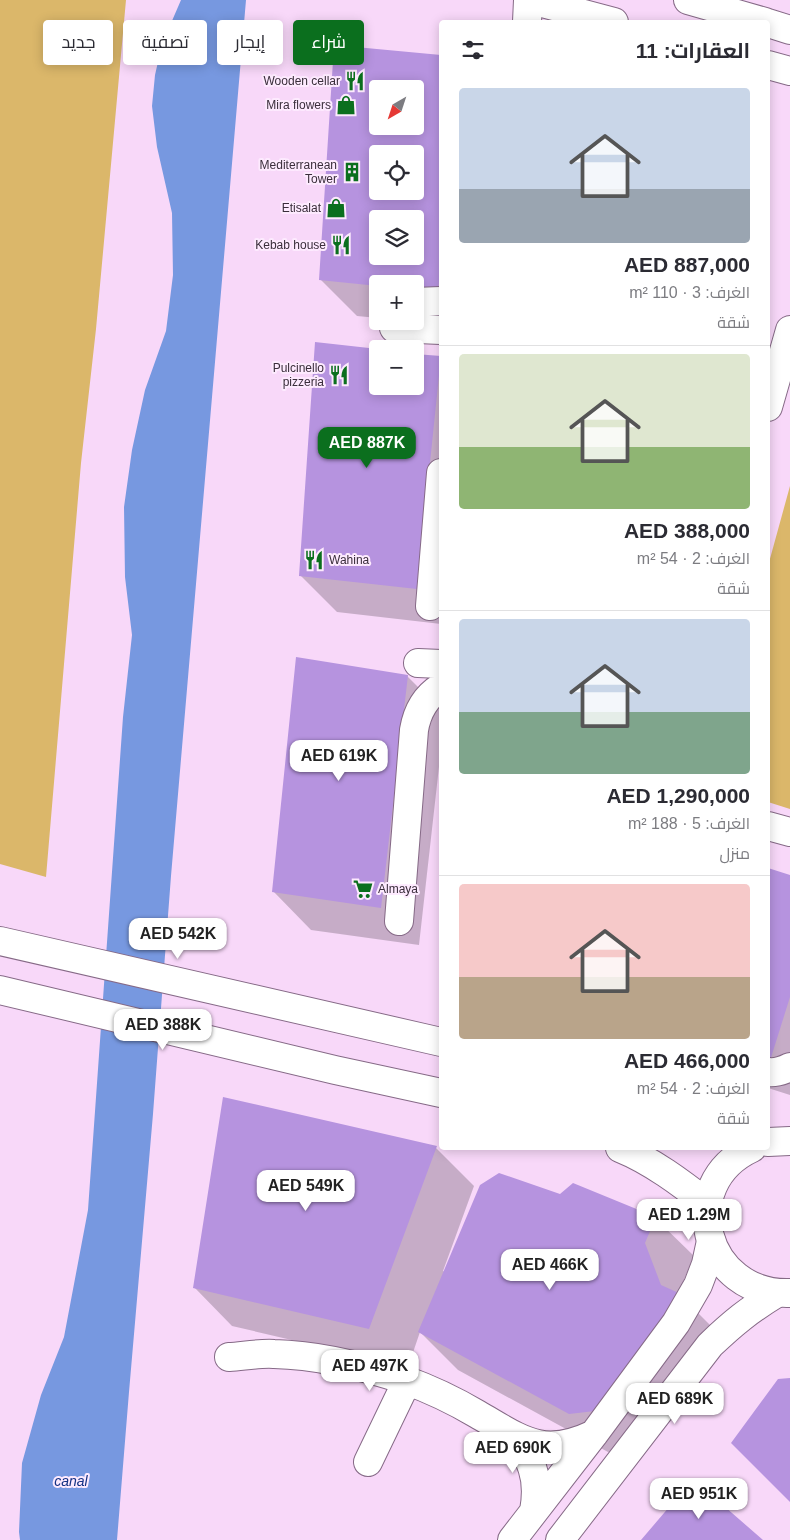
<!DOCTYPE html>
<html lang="ar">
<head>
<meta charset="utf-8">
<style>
  :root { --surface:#fff; --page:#f2f2f3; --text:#2b2b33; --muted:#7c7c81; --line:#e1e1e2; --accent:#0b6f1e }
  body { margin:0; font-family:Arial,Cairo,sans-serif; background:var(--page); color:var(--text); direction:rtl; height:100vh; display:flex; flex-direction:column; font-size:19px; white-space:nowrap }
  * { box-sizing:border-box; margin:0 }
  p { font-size:16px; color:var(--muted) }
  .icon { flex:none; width:28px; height:28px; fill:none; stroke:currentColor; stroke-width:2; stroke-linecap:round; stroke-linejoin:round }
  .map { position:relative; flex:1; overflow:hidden; direction:ltr }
  .panel { position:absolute; left:439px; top:20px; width:331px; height:1130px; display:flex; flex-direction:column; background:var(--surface); border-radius:5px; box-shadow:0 2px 12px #0003; direction:rtl }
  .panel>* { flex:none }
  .banner { position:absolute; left:15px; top:20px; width:349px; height:45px; direction:rtl; display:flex; gap:10px }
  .needle { width:32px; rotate:219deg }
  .buttons { position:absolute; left:369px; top:80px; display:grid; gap:10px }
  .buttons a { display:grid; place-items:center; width:55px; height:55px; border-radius:5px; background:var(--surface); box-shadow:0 2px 12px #0003; font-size:25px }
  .price { position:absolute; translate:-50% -42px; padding:0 11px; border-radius:10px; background:#fff; color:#222; font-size:16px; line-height:32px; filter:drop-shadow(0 1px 2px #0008) }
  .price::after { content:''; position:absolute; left:50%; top:30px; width:15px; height:11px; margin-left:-8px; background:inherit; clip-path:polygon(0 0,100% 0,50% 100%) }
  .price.current { background:var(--accent); color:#fff }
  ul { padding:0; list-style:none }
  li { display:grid; align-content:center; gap:10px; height:265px; padding:0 20px }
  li+li { border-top:1px solid var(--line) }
  li span { display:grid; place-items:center; height:155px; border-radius:5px; color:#555 }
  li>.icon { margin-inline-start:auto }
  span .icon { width:90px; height:90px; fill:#fffc; stroke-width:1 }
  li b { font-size:21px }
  h2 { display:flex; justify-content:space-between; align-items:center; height:60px; padding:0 20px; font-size:21px }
  .tag { padding:0 18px; border-radius:5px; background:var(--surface); box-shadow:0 2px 12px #0003; font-size:18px; line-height:45px }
  .tag.current { background:var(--accent); color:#fff }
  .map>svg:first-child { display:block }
  .green { fill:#dbb76a }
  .water { fill:#7798e0 }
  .shadow { fill:#0003; fill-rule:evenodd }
  .building { fill:#b693df; fill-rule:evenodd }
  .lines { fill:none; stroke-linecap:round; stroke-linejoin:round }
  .minor-casing { stroke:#866a87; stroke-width:30 }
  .major-casing { stroke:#866a87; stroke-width:30 }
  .minor { stroke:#fff; stroke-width:28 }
  .major { stroke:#fff; stroke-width:28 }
  .labels { text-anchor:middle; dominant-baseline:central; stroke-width:4; stroke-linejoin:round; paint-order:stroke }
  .poi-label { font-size:12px; fill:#3a2e3b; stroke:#fdeafe; text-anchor:end }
  .water-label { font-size:14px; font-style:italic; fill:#143184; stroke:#fdeafe }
</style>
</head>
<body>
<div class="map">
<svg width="790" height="1540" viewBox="0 0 790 1540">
  <rect width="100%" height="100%" fill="#f8d8f9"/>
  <!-- green -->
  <path class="green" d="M0,0H126L96,329L81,463L46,877L0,864Z
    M790,486V809L768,802V566Z"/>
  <!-- water -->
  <path class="water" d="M181,0H246L171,876L153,1114L129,1392L117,1540H20L19,1532L22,1463L41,1395L64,1337L88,1210L123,717L132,635L125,577L124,507L132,450L145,390L166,331L173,275L172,213L157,147L152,106L155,75L162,44Z"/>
  <!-- shadow -->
  <path class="shadow" d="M335,46L441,56V325L415,321V284H378V318L357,316L321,280ZM378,89H415V126H378ZM378,154H415V191H378ZM378,219H415V256H378Z
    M415,355L441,358V624L337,612L300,575L378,386H415Z
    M407,676L441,710V749L419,945L311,930L273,891Z
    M768,869L790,876V1095L768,1088Z
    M436,1148L474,1186L443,1271L445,1272L560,1196L655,1218L694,1256L683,1282L692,1307L718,1333L634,1449L608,1452L458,1370L420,1332L408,1367L232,1326L194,1287Z"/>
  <!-- building -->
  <path class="building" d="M334,45L441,55V262L438,292L415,290V284H378V286L319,280ZM378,89H415V126H378ZM378,154H415V191H378ZM378,219H415V256H378Z
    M315,342L378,349V386H415V354L441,356L417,589L299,576Z
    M296,657L408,675L381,908L272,892Z
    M768,868L790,875V997L769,1064H768Z
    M223,1097L437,1146L369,1329L193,1288Z
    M499,1173L560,1194L573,1183L656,1217L645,1243L661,1285L681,1294L595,1411L569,1414L418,1332L480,1185Z
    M790,1378V1502L731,1443L778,1379Z
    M693,1479L763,1540H641Z"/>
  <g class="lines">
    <defs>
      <path id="minor" d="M531,0L614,22
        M688,0L765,22
        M527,22L528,0
        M768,23L790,30
        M768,65L790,71
        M415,302L441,301
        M394,328L441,330
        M768,407L790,330
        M430,606L441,473
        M418,663L441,664
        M768,826L790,832
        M399,921L414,730C417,712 425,697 441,687
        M768,1072C776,1073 782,1071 790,1067
        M229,1357C244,1356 260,1353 274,1354C319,1355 363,1366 405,1380C430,1389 455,1401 477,1414C521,1439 542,1459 594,1434
        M509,1433C532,1456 540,1478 534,1511
        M368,1462L407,1381
        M512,1540L594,1434L676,1323L698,1285L706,1264L711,1241
        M560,1540L710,1345C733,1323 749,1310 777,1293"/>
      <path id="major" d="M0,941L441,1042
        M0,990L335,1070L441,1093
        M768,1142L790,1141
        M620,1148C652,1161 681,1183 708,1204
        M752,1148C674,1184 704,1296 790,1293"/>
    </defs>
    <!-- minor casing -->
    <use href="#minor" class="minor-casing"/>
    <!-- major casing -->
    <use href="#major" class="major-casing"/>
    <!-- minor -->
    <use href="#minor" class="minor"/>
    <!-- major -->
    <use href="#major" class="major"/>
  </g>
  <!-- icons -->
  <defs>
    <symbol id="restaurant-bare" viewBox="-9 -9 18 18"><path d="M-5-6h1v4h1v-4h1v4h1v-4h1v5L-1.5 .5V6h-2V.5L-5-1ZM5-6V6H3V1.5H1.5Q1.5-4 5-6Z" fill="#0b6f1e" stroke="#fdeafe" stroke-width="2.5" paint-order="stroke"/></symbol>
    <symbol id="shop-bare" viewBox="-9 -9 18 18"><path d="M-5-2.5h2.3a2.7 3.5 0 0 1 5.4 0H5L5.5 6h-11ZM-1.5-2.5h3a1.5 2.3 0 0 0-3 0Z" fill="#0b6f1e" stroke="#fdeafe" stroke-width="2.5" paint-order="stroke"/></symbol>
    <symbol id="building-bare" viewBox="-9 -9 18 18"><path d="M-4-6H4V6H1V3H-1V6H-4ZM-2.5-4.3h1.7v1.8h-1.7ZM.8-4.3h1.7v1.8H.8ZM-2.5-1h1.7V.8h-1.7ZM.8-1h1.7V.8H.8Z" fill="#0b6f1e" stroke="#fdeafe" stroke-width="2.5" paint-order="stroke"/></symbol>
    <symbol id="supermarket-bare" viewBox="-9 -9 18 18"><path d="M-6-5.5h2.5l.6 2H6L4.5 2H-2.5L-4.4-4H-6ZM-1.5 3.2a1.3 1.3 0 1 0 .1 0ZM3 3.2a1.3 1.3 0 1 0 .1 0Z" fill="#0b6f1e" stroke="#fdeafe" stroke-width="2.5" paint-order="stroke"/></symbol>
  </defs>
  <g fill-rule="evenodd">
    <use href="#restaurant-bare" x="341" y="67" width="28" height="28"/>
    <use href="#shop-bare" x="332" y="91" width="28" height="28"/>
    <use href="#building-bare" x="338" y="158" width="28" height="28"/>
    <use href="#shop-bare" x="322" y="194" width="28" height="28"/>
    <use href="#restaurant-bare" x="327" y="231" width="28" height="28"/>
    <use href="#restaurant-bare" x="325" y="361" width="28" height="28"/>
    <use href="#restaurant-bare" x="300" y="546" width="28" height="28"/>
    <use href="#supermarket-bare" x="349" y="875" width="28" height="28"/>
  </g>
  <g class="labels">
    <!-- poi labels -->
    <g class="poi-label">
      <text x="340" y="81">Wooden cellar</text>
      <text x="331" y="105">Mira flowers</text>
      <text x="337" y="165">Mediterranean<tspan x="337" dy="14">Tower</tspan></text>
      <text x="321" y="208">Etisalat</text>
      <text x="326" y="245">Kebab house</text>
      <text x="324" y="368">Pulcinello<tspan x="324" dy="14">pizzeria</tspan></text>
      <text x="329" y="560" text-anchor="start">Wahina</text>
      <text x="378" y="889" text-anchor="start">Almaya</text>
    </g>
    <!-- water labels -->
    <g class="water-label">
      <text x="71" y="1481">canal</text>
    </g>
  </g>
</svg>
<div class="buttons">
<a><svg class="needle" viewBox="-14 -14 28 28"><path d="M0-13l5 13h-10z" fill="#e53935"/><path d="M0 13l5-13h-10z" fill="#7c7c81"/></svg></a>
<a><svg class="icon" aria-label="locate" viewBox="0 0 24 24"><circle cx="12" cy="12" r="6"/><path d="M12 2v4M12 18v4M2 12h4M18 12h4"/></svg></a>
<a><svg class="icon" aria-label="layers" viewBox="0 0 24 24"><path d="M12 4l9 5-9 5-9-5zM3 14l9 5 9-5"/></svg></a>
<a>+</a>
<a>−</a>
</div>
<b class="price current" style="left:367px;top:469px">AED 887K</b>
<b class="price" style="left:339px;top:782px">AED 619K</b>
<b class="price" style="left:178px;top:960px">AED 542K</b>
<b class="price" style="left:163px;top:1051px">AED 388K</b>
<b class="price" style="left:306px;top:1212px">AED 549K</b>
<b class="price" style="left:689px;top:1241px">AED 1.29M</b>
<b class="price" style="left:550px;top:1291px">AED 466K</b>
<b class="price" style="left:370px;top:1392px">AED 497K</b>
<b class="price" style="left:675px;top:1425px">AED 689K</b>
<b class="price" style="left:513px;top:1474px">AED 690K</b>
<b class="price" style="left:699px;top:1520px">AED 951K</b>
<div class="banner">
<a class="tag current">شراء</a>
<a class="tag">إيجار</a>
<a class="tag">تصفية</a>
<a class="tag">جديد</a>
</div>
<section class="panel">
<h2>العقارات: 11<svg class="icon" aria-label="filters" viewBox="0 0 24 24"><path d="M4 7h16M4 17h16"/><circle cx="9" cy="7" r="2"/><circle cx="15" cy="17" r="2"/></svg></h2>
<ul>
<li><span style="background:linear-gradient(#c9d6e8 65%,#9aa5b1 0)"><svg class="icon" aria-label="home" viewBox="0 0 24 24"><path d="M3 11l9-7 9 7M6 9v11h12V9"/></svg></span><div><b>AED 887,000</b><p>الغرف: 3 · 110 m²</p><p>شقة</p></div></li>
<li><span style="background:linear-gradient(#dfe7d0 60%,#8fb573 0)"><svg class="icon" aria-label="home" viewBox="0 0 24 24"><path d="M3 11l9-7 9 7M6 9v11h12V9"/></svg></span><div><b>AED 388,000</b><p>الغرف: 2 · 54 m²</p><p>شقة</p></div></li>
<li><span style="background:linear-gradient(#c9d6e8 60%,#7fa58c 0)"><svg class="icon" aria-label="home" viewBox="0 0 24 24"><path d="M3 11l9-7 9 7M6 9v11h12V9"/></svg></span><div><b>AED 1,290,000</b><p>الغرف: 5 · 188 m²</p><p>منزل</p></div></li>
<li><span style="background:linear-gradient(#f6c9c9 60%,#b9a48a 0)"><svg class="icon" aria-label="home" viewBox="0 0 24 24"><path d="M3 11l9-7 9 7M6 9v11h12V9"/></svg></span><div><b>AED 466,000</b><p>الغرف: 2 · 54 m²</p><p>شقة</p></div></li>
</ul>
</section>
</div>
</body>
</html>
